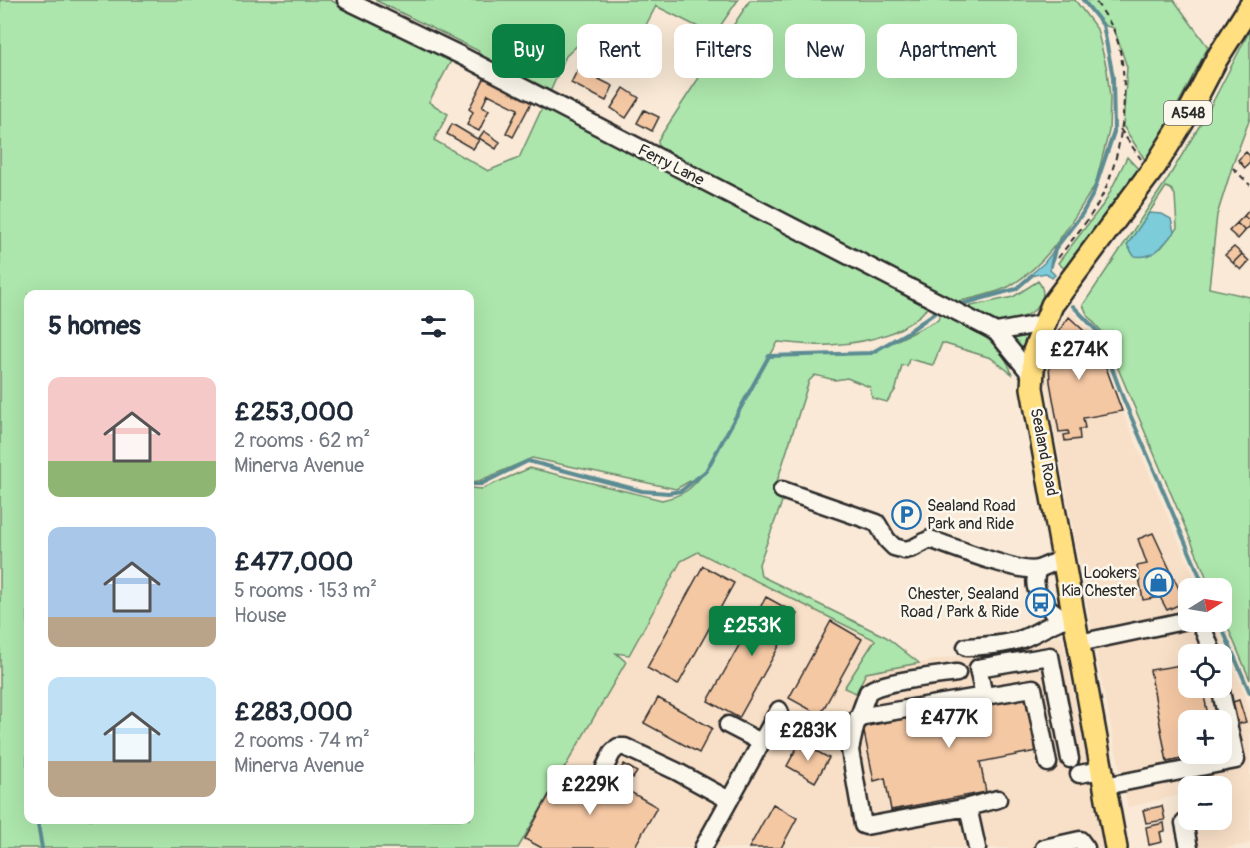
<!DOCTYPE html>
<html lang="en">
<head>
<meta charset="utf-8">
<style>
  :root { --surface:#fff; --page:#f6f6f7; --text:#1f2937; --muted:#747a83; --accent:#0b8043 }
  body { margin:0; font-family:Pangolin,sans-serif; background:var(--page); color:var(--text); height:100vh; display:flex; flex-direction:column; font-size:22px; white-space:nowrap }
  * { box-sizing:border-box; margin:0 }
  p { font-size:20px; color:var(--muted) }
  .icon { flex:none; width:33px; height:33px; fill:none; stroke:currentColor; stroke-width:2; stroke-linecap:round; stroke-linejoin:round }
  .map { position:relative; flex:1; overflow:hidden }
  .drawer { position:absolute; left:24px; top:290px; width:450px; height:534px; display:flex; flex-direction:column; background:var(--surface); border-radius:12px; box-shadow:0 6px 24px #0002 }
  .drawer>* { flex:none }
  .guide { position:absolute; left:492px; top:24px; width:570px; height:54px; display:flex; gap:12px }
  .needle { width:39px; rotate:79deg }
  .controls { position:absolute; left:1178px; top:578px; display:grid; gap:12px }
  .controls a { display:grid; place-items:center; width:54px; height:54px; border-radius:12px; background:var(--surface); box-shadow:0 6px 24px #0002; font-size:30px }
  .price { position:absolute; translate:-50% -51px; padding:0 14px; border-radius:6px; background:#fff; color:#222; font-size:20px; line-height:39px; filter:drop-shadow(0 2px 3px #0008) }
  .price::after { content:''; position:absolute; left:50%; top:36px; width:18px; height:14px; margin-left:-9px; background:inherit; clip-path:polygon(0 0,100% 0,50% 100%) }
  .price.on { background:var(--accent); color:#fff }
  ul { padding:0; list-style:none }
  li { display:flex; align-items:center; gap:18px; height:150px; padding:0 24px }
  li span { display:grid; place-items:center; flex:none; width:168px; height:120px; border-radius:12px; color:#555 }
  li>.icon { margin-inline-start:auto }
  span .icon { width:72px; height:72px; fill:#fffc; stroke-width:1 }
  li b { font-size:26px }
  h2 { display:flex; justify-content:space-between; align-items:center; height:72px; padding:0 24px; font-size:26px }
  .tag { padding:0 21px; border-radius:12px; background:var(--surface); box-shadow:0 6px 24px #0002; font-size:21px; line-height:54px }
  .tag.on { background:var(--accent); color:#fff }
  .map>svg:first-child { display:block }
  .built { fill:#f8dfc7; fill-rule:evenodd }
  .green { fill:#ace6ac; stroke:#6c886c; stroke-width:1.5; fill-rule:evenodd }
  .water { fill:#7dccd9; stroke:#5c8c93; stroke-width:1.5 }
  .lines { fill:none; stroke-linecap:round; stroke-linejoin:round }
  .stream { stroke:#5c8c93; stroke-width:4 }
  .building { fill:#f5c8a4; stroke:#2b2b2b; stroke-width:1.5 }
  .minor-casing { stroke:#2b2b2b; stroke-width:21 }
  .major-casing { stroke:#2b2b2b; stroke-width:26 }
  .path { stroke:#2b2b2b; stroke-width:2; stroke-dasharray:6 4.5; stroke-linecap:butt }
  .minor { stroke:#fbf7ec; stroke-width:16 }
  .major { stroke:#ffdf80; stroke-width:21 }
  .labels { text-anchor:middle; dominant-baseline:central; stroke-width:5; stroke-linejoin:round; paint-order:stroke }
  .shield { fill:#fbf7ec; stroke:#696865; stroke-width:1.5 }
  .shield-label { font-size:15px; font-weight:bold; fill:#2b2b2b }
  .street-label { font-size:16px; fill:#2b2b2b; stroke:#fbf7ec }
  .poi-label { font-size:16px; fill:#2b2b2b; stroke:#fbf7ec; text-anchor:end }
</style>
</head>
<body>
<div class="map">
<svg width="1250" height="848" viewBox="0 0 1250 848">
  <rect width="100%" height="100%" fill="#f9e9d6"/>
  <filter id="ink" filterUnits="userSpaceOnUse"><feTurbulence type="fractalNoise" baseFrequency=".0167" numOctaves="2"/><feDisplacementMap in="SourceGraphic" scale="12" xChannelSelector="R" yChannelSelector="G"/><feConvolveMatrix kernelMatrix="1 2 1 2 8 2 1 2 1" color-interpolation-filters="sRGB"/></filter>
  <g filter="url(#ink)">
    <!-- built -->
    <path class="built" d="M1070,309L1097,339L1122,411L1199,588H1188V621H1213L1244,692L1250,712V843L1226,848H1193L1190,819H1221V786H1188V793L1128,807L1103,689L1045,377L1047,354L1056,331ZM1188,654H1221V687H1188ZM1188,720H1221V753H1188Z
      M698,551L875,640L845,688L856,693L867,673L1062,636L1103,848H514L618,675L681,561Z"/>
    <!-- green -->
    <path class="green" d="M0,0H330L452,59L429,102L448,114L434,140L488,171L519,158L543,106L929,306C906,334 865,343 830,345C813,346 795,343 778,342L770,356L871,353L938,320L940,313C971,327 1001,340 1012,374L991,358L942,343L933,365L909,359L907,366L902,365L896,389L887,402L872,398L870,387L847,378L835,380L815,375L809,381L775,488L782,502L759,564L761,576L886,637L919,663L866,673L856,693L844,688L875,640L698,552L681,561L629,655L616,653L626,662L518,848H0ZM28,294H470V482L479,481L532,458L676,489L704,473C690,490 684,495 662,500L530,468L482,489L470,488V819H28Z
      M375,0H738L714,35L656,6L625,65L581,42L566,56L550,92L476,58L479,51Z
      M750,0H1075L1097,29L1107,70L1110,98L1109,131L1097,178L1099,179C1073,218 1052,261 1010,286C995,294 973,298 957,302L659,150L658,140Z
      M1083,0H1174L1208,47L1147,163L1123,126L1127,67L1114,28L1103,25Z
      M1250,30V118L1233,164L1217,215L1209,288L1250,297V680L1221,611V588H1211L1103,333L1088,316L1083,305L1167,180L1206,115ZM1166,187L1171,189L1175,195L1177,228L1161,248L1128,244Z
      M1127,157L1140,171L1066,270L1058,263L1105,202Z
      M1038,281C1057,305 1016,327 995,321C985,319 975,312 966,307L1013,297Z
      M1028,330L1031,335L1027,352L1021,355L1010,341L1012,334Z"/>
    <!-- water -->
    <path class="water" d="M1149,213L1162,214L1171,219L1174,232C1162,247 1154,259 1134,256L1127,245Z
      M1055,249L1050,270L1055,275L1052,278L1046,273L1029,276L1044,263Z"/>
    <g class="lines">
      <!-- stream -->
      <path class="stream" d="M1051,266L1055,249L1082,214L1093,194L1114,132L1113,77L1103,25L1083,0
        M962,304L1016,289L1032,275
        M1073,306L1099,333L1123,398L1205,588
        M470,484H481L528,461L642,491L668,493L681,491L706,471L769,356L871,353L908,332L936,312
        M1219,621L1250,693
        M28,751V765
        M37,819L42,848"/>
    </g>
    <!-- building -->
    <path class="building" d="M578,69L613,86L606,101L571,83Z
      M485,77L532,101L513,137L506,133L518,109L488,94L482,107L489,110L479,131L467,125L473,112L469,109Z
      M624,88L639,98L626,118L611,108Z
      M644,110L659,117L652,131L637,123Z
      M452,124L479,140L473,149L447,134Z
      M484,131L500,142L496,149L479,138Z
      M1246,152L1250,156V162L1245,168L1238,160Z
      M1250,209V221L1244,216Z
      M1244,216L1250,221V226L1245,231L1237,223Z
      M1237,223L1245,231L1238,239L1229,231Z
      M1234,247L1242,254L1233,263L1225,255Z
      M1242,254L1249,261L1241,270L1233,263Z
      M1069,317L1097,343L1122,411L1083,418L1085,428L1079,429L1080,439L1065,441L1064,435L1069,434L1068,431L1059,432L1050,382L1049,362L1058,332Z
      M1153,533L1185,602L1167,610L1160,597L1143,600L1137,566L1147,564L1138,539Z
      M703,566L734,583L678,685L647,668Z
      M766,597L797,614L739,718L708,701Z
      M831,621L862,639L820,715L789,698Z
      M1188,664V687H1211V689L1203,691L1209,720H1188V753H1215L1216,757L1197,761L1196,756L1167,762L1150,670Z
      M1031,694L1042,750L980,762L986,792L891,810L885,778L874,781L863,727Z
      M658,698L712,728L699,753L644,723Z
      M1239,700L1246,722L1234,725L1227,704Z
      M800,742L829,758L815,782L787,766Z
      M624,764L637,772L633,778L620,770Z
      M564,768L598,787L604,777L657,807L634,848H542L525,839Z
      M773,804L797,818L781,848H749Z
      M1162,806L1165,820L1146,823L1143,810Z
      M1164,823L1165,831L1160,832L1162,842L1149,845L1146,827Z"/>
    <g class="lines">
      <defs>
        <path id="minor" d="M346,0L460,55L996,332L1044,323
          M996,332L1033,377
          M782,490L877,523L887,540L894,547L905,550L913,548L930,539C949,546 1022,574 1038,569C1047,566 1055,561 1064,559
          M1038,569C1029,590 1045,609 1064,618
          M1200,621L1213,654
          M1079,643L1188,620
          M966,647C984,646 1005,645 1022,639C1040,632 1056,619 1075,616
          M957,673C937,676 881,681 868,692L855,727L850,750L863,825L866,826L968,807L998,799
          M984,696L978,668L1050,656L1070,759
          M858,717L1033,688L1048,763
          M728,725L761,742
          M605,767L612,753L618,747H625L676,771L729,800
          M1079,774L1102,770
          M1105,786L1236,760L1220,687
          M968,807L977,848
          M1184,823L1189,848
          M703,848L779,710
          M1044,848L1080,840L1086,848"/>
        <path id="major" d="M1116,848L1032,388L1034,351L1052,305L1156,165L1189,112L1216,60L1250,6"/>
      </defs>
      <!-- minor casing -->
      <use href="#minor" class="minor-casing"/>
      <!-- major casing -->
      <use href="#major" class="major-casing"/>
      <!-- path -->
      <path class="path" d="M1120,129L1141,159
        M1233,168L1250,185
        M1058,258C1074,237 1092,217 1103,194C1124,151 1132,75 1114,31C1109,20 1102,10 1094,0"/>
      <!-- minor -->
      <use href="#minor" class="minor"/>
      <!-- major -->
      <use href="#major" class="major"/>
    </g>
  </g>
  <!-- icons -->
  <defs>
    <symbol id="parking-ring" viewBox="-11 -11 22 22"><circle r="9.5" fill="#fbf7ec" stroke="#1f6fb2" stroke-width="1.5"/><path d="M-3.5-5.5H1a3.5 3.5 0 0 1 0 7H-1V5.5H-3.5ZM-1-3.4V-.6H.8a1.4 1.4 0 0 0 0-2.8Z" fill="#1f6fb2"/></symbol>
    <symbol id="shop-ring" viewBox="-11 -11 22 22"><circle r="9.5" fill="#fbf7ec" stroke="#1f6fb2" stroke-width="1.5"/><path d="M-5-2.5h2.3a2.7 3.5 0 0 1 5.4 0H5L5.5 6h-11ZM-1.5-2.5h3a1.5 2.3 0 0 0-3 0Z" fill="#1f6fb2"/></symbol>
    <symbol id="bus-ring" viewBox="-11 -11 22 22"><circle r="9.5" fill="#fbf7ec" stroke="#1f6fb2" stroke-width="1.5"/><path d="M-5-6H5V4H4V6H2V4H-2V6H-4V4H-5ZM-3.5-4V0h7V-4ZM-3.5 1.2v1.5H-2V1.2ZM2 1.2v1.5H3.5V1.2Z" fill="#1f6fb2"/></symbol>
  </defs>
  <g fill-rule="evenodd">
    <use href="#parking-ring" x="890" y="498" width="33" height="33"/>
    <use href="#shop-ring" x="1142" y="566" width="33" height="33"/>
    <use href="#bus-ring" x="1024" y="586" width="33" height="33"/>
  </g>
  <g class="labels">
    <!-- shield labels -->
    <rect class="shield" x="1164" y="101" width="48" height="24" rx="4.5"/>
    <g class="shield-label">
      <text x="1188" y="113">A548</text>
    </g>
    <!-- street labels -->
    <g class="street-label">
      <text transform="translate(671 165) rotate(27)">Ferry Lane</text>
      <text transform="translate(1044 452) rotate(79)">Sealand Road</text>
    </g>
    <!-- poi labels -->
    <g class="poi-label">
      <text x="927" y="506" text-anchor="start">Sealand Road<tspan x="927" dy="18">Park and Ride</tspan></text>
      <text x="1137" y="573">Lookers<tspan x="1137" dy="18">Kia Chester</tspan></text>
      <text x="1019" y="594">Chester, Sealand<tspan x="1019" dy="18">Road / Park &amp; Ride</tspan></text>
    </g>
  </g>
</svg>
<div class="controls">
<a><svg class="needle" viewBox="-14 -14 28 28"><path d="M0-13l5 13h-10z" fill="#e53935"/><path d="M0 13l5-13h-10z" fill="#747a83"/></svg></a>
<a><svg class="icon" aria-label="locate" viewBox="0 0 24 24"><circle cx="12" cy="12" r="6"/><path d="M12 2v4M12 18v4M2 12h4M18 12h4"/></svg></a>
<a>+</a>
<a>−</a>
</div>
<b class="price" style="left:1079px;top:381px">£274K</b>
<b class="price on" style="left:752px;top:657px">£253K</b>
<b class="price" style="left:949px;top:749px">£477K</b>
<b class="price" style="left:808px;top:762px">£283K</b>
<b class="price" style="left:590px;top:816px">£229K</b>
<div class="guide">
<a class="tag on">Buy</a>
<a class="tag">Rent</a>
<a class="tag">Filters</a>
<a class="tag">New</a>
<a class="tag">Apartment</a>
</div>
<section class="drawer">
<h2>5 homes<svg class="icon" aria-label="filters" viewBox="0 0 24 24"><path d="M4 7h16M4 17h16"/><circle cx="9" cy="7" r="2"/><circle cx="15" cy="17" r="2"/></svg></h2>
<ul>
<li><span style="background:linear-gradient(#f6c9c9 70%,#8fb573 0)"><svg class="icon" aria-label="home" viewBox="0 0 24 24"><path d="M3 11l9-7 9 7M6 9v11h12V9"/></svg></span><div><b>£253,000</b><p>2 rooms · 62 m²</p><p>Minerva Avenue</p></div></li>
<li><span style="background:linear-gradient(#a9c7e8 75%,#b9a48a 0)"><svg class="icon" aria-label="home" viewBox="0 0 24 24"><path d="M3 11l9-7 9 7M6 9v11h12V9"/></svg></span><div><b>£477,000</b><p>5 rooms · 153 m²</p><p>House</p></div></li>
<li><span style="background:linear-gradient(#bfe0f5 70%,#b9a48a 0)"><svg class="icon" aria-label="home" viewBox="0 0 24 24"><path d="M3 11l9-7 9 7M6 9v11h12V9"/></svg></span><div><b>£283,000</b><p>2 rooms · 74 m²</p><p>Minerva Avenue</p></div></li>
</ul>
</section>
</div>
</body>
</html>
